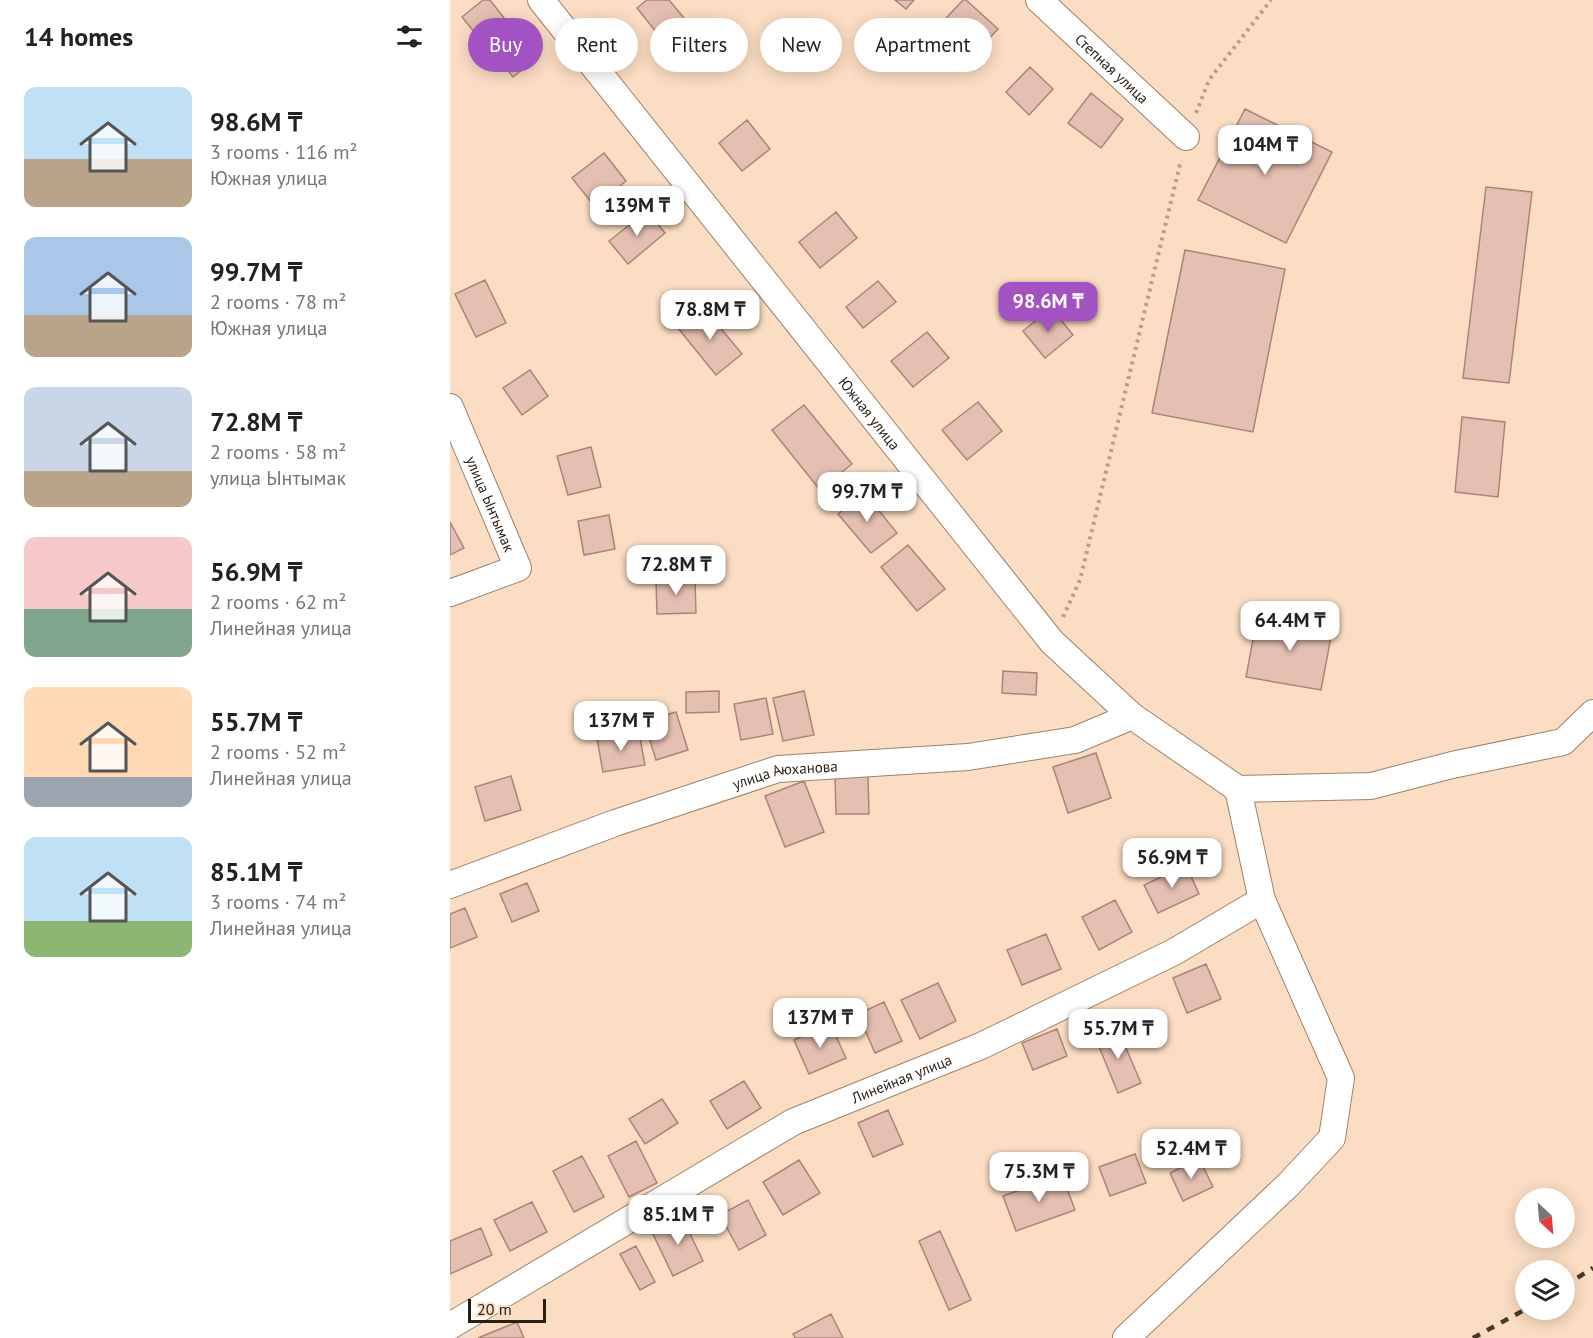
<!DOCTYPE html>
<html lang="en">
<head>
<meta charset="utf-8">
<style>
  :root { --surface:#fff; --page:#f6f6f6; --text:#222; --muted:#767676; --accent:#a252c2 }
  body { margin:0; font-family:"PT Sans",sans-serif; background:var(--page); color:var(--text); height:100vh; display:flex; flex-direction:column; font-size:22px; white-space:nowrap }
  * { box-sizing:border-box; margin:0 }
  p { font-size:20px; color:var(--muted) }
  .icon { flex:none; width:33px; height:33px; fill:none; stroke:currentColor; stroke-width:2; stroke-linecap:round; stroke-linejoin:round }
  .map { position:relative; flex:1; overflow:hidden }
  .details { display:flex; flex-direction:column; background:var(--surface); width:450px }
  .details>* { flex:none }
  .banner { position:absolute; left:18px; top:18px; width:570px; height:54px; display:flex; gap:12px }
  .needle { width:39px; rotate:154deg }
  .controls { position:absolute; left:1065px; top:1188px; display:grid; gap:12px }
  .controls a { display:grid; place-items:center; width:60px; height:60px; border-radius:50%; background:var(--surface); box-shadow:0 3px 15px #0003; font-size:30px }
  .scale { position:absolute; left:18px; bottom:15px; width:78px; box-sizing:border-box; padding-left:6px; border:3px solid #291f15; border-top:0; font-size:16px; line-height:21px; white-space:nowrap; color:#291f15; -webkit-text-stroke:4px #fbddc3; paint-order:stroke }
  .price { position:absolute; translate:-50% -51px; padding:0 14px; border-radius:12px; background:#fff; color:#222; font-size:20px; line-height:39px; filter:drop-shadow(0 2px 3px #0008) }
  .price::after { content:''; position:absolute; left:50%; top:36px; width:18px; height:14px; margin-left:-9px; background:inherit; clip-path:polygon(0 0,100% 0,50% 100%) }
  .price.active { background:var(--accent); color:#fff }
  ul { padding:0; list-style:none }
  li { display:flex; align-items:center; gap:18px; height:150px; padding:0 24px }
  li span { display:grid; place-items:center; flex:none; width:168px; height:120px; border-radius:12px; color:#555 }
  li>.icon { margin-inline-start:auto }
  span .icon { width:72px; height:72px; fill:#fffc; stroke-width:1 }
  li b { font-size:26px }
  h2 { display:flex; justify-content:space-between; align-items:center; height:72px; padding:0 24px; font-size:26px }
  .chip { padding:0 21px; border-radius:27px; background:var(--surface); box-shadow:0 3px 15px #0003; font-size:21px; line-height:54px }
  .chip.active { background:var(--accent); color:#fff }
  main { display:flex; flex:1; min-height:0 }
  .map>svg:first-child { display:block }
  .building { fill:#e5bfb1; stroke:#a98578; stroke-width:1.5 }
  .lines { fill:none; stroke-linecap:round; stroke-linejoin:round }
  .street-casing { stroke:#9d826a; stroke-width:28 }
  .path { stroke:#b69e89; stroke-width:4; stroke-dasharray:3 4.5; stroke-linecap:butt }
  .street { stroke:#fff; stroke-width:26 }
  .rail { stroke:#463a2d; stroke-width:4.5; stroke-dasharray:8 8; stroke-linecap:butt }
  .labels { text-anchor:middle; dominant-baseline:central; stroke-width:6; stroke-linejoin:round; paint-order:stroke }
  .street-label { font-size:15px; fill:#291f15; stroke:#fbddc3 }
</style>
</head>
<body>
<main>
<section class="details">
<h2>14 homes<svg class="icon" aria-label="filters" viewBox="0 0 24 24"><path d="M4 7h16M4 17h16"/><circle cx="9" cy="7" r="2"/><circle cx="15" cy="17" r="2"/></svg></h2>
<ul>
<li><span style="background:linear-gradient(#bfe0f5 60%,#b9a48a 0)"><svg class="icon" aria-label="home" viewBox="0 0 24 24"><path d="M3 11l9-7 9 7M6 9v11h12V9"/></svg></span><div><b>98.6M ₸</b><p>3 rooms · 116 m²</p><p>Южная улица</p></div></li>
<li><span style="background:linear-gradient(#a9c7e8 65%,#b9a48a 0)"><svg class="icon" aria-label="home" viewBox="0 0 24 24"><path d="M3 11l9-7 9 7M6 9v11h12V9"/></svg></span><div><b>99.7M ₸</b><p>2 rooms · 78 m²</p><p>Южная улица</p></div></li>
<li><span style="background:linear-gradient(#c9d6e8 70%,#b9a48a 0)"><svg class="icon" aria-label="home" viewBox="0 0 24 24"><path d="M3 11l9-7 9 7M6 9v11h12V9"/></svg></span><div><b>72.8M ₸</b><p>2 rooms · 58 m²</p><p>улица Ынтымак</p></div></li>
<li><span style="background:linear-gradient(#f6c9c9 60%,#7fa58c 0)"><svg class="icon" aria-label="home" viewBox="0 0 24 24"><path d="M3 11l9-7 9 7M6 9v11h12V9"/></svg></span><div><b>56.9M ₸</b><p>2 rooms · 62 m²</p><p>Линейная улица</p></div></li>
<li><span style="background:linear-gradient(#ffd9b3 75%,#9aa5b1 0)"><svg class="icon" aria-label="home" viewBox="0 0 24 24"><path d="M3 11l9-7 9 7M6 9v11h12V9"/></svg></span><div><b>55.7M ₸</b><p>2 rooms · 52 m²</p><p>Линейная улица</p></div></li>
<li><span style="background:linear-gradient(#bfe0f5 70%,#8fb573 0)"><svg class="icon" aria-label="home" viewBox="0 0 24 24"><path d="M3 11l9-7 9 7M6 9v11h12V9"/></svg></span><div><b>85.1M ₸</b><p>3 rooms · 74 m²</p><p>Линейная улица</p></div></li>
</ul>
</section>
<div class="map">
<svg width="1143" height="1338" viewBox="0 0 1143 1338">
  <rect width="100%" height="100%" fill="#fbddc3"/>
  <!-- building -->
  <path class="building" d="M33,0H40L54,18L29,38L12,17Z
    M197,0H219L239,24L215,43L187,8Z
    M445,0H464L456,9Z
    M513,0H516L548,29L519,60L486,29Z
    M61,34L83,61L63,77L41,50Z
    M580,67L603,89L579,115L556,92Z
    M641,93L673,119L651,148L618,123Z
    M795,109L882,152L836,243L748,200Z
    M297,120L320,149L292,171L269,143Z
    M154,153L176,181L145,207L122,178Z
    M1036,187L1082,192L1059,383L1013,378Z
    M197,211L215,233L178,264L159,241Z
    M386,212L407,238L370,268L349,242Z
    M735,250L835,269L803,432L702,413Z
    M35,280L56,323L26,337L5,294Z
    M428,281L446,302L413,328L396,307Z
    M253,307L292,354L266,375L228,328Z
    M601,308L623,335L595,358L573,331Z
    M477,332L499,358L463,387L441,361Z
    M80,370L98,396L72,415L53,388Z
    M528,402L552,431L517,460L492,430Z
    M354,405L402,464L370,490L322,430Z
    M1012,417L1055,422L1048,497L1005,492Z
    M141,447L151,487L118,495L107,456Z
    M414,492L447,533L421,553L388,514Z
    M159,515L165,549L134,555L128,521Z
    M0,522L14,548L0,555Z
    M458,545L495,589L467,611L431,567Z
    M245,579L246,613L207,614L206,580Z
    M808,613L883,626L871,690L796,677Z
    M553,671L587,673L586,695L552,693Z
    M269,691V712L236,713V692Z
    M354,691L364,735L333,741L323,698Z
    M316,698L323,734L291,740L284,704Z
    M226,712L238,750L206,760L194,721Z
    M189,732L195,765L153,772L147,739Z
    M646,753L661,798L618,813L603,767Z
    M61,776L71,810L35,821L25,787Z
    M385,776H418L419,814H386Z
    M354,781L374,832L335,847L315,796Z
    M736,865L749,894L708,913L694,885Z
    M77,883L89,911L62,922L50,894Z
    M665,900L682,932L649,950L632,917Z
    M15,908L27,937L0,948V914Z
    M596,934L611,969L572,985L557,950Z
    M756,964L771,999L737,1013L723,978Z
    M488,983L506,1021L470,1039L451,1000Z
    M434,1002L452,1041L425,1053L408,1014Z
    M380,1023L396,1058L359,1074L344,1040Z
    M667,1027L691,1083L668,1093L645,1037Z
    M607,1029L617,1056L583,1070L572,1043Z
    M294,1081L311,1108L277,1129L260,1101Z
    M212,1099L228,1123L195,1144L179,1119Z
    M438,1110L453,1144L423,1157L408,1123Z
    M186,1141L207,1183L179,1197L158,1156Z
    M685,1154L696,1183L660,1196L649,1167Z
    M132,1156L154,1197L124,1212L103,1171Z
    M749,1158L763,1187L733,1201L720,1173Z
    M349,1160L370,1193L333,1215L313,1182Z
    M612,1175L625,1210L566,1231L553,1196Z
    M298,1200L316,1235L289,1250L270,1215Z
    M82,1202L97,1232L60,1251L44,1220Z
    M232,1217L253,1261L223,1276L202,1232Z
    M31,1228L42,1255L0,1274V1241Z
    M490,1231L521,1300L499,1310L469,1241Z
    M186,1246L205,1282L190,1290L170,1254Z
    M381,1314L393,1338H345L343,1334Z
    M67,1322L74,1338H28Z"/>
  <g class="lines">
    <defs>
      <g id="street">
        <path id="s1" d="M91,0L602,642L682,716L788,789"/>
        <path id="s2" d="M589,0L736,137"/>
        <path id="s3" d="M0,407L68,568L0,593"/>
        <path d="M788,789L921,786L1002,765L1113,742L1143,713"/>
        <path id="s4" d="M0,885L165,823L328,769L518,757L625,740L682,716"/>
        <path id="s5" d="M0,1326L343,1122L531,1046L724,952L812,900L788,789"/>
        <path d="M676,1338L838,1185L882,1138L891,1078L812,900"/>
      </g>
    </defs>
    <!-- street casing -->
    <use href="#street" class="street-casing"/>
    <!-- path -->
    <path class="path" d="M746,113L759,80L821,0
      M613,617L630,580L731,160"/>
    <!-- street -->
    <use href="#street" class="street"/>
    <!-- rail -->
    <path class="rail" d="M1114,1286L1143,1268
      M1023,1338L1076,1309"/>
  </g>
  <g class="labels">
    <!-- street labels -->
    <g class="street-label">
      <text stroke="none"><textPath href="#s2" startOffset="100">Степная улица</textPath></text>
      <text stroke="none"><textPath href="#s1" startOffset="528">Южная улица</textPath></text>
      <text stroke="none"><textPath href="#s3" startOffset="105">улица Ынтымак</textPath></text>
      <text stroke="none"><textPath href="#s4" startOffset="354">улица Аюханова</textPath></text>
      <text stroke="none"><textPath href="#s5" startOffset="516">Линейная улица</textPath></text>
    </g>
  </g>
</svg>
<div class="controls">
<a><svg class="needle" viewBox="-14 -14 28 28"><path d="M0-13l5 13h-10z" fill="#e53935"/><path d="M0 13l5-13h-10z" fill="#767676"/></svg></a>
<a><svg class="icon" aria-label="layers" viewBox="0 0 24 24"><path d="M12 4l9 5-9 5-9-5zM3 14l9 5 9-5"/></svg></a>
</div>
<div class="scale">20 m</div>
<b class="price" style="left:815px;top:176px">104M ₸</b>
<b class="price" style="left:187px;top:237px">139M ₸</b>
<b class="price active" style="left:598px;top:333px">98.6M ₸</b>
<b class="price" style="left:260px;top:341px">78.8M ₸</b>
<b class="price" style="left:417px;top:523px">99.7M ₸</b>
<b class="price" style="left:226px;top:596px">72.8M ₸</b>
<b class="price" style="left:840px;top:652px">64.4M ₸</b>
<b class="price" style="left:171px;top:752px">137M ₸</b>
<b class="price" style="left:722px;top:889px">56.9M ₸</b>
<b class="price" style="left:370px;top:1049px">137M ₸</b>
<b class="price" style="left:668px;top:1060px">55.7M ₸</b>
<b class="price" style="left:741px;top:1180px">52.4M ₸</b>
<b class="price" style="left:589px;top:1203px">75.3M ₸</b>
<b class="price" style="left:228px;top:1246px">85.1M ₸</b>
<div class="banner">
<a class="chip active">Buy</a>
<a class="chip">Rent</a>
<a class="chip">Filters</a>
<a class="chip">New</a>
<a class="chip">Apartment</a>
</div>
</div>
</main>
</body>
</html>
